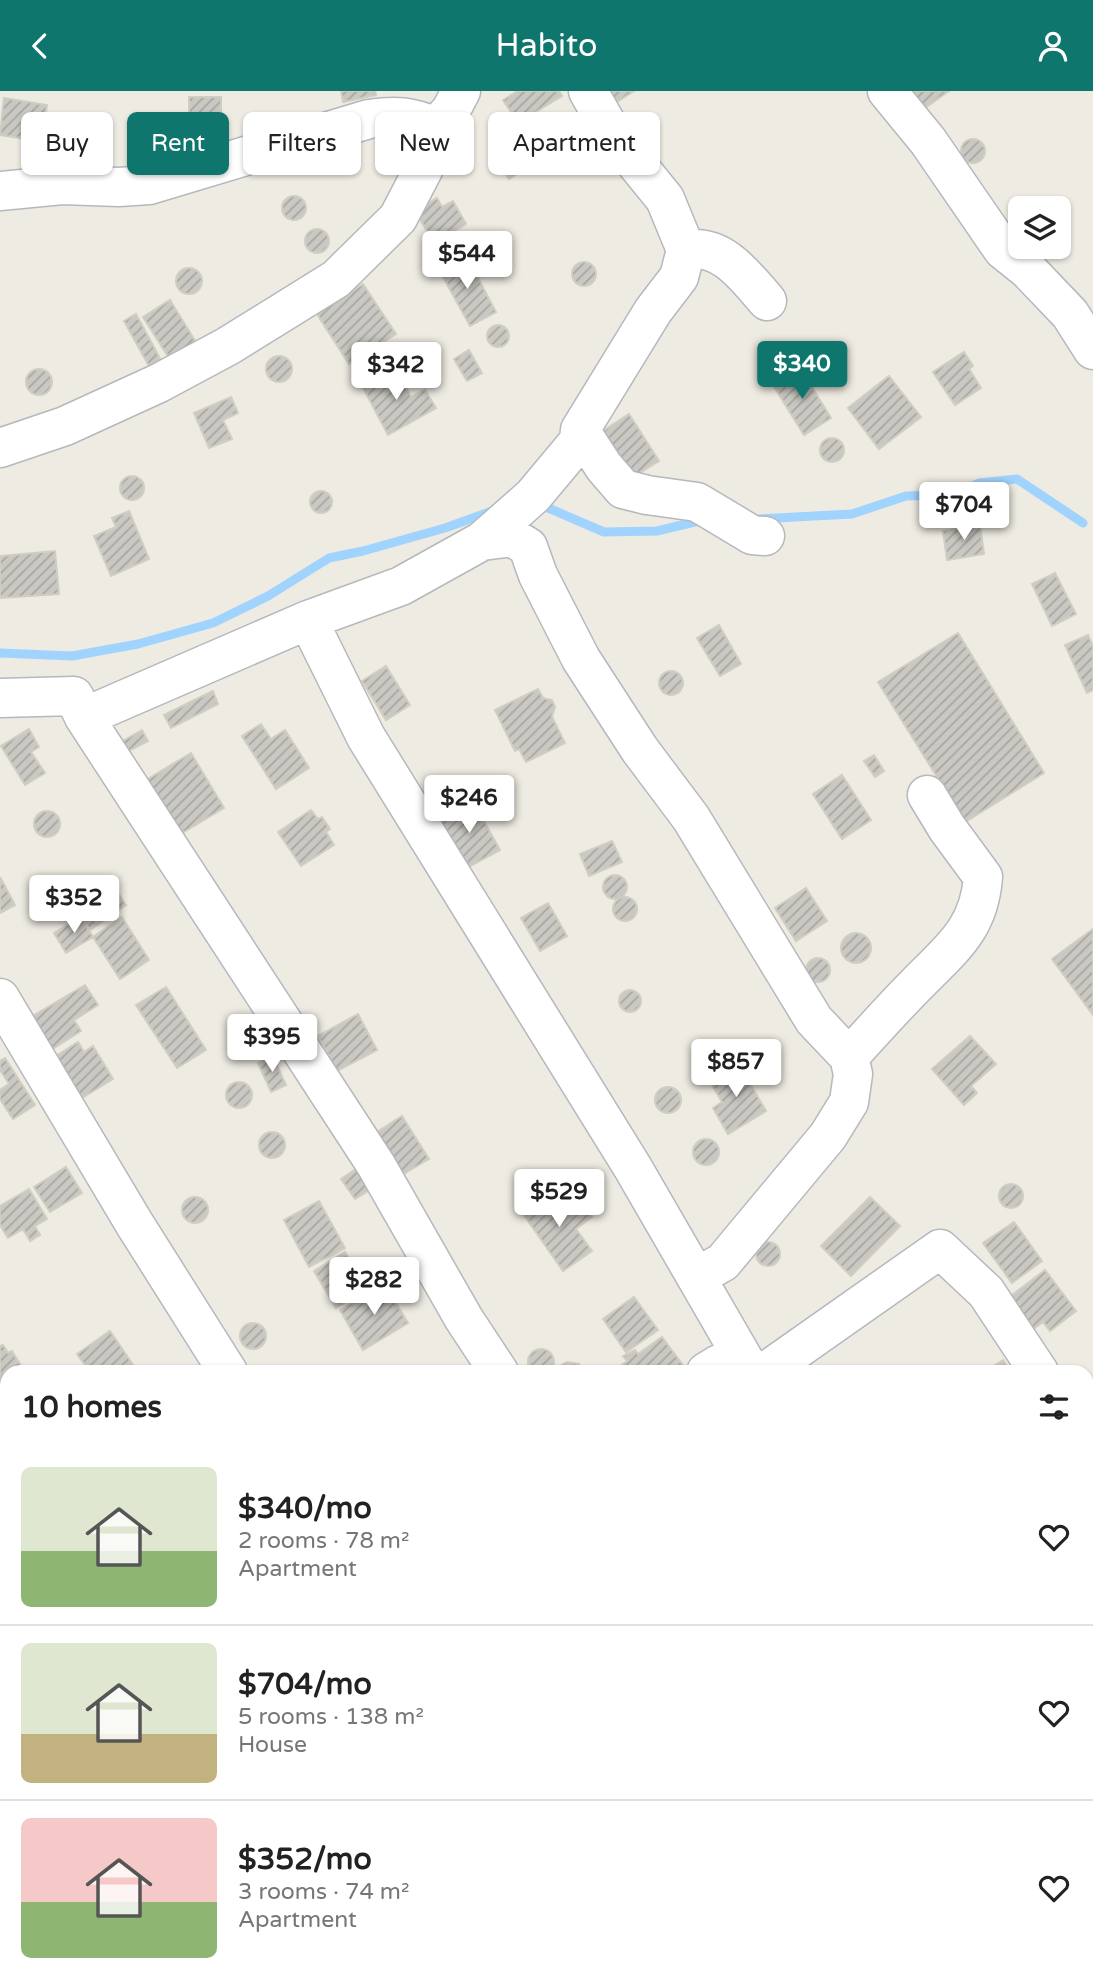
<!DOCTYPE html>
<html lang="en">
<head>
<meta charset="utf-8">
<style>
  :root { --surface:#fff; --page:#f2f2f2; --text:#222; --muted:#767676; --line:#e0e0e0; --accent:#0f766e }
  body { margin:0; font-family:"Varela Round",sans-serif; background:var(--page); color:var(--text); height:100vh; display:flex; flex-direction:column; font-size:26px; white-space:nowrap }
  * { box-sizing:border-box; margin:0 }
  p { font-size:23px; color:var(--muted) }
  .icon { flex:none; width:38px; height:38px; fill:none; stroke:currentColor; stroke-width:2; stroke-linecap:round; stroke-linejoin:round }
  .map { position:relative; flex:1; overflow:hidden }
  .details { position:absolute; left:0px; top:1274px; width:1094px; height:623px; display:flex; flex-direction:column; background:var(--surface); border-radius:21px 21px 0 0; box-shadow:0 2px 5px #0004 }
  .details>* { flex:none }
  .guide { position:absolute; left:21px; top:21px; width:700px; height:63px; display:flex; gap:14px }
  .tools { position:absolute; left:1008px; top:105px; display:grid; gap:14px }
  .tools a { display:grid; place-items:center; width:63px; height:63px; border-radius:10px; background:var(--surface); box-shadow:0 2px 5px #0004; font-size:35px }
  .price { position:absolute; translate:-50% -60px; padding:0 16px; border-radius:7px; background:#fff; color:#222; font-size:23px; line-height:46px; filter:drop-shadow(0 2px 4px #0008) }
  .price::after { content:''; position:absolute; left:50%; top:42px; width:21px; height:16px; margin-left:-10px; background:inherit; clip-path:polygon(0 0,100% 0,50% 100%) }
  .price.on { background:var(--accent); color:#fff }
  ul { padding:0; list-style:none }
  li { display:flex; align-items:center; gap:21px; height:175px; padding:0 21px }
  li+li { border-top:2px solid var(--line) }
  li span { display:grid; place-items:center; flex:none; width:196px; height:140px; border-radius:10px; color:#555 }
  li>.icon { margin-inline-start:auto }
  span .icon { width:84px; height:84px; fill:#fffc; stroke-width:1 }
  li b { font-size:30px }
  h2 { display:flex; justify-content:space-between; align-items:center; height:84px; padding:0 21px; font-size:30px }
  .pill { padding:0 24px; border-radius:10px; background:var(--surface); box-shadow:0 2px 5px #0004; font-size:24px; line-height:63px }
  .pill.on { background:var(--accent); color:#fff }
  header { display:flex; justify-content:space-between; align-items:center; height:91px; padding:0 21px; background:var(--accent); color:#fff; font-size:32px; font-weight:600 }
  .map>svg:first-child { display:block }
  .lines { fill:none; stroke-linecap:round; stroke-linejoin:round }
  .stream { stroke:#a1d3ff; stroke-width:9 }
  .building { fill:url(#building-hatch); stroke:#d2cdc1; stroke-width:2 }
  .minor-casing { stroke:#b5b8bd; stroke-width:41 }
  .minor { stroke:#fff; stroke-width:38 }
</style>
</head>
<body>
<header><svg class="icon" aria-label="back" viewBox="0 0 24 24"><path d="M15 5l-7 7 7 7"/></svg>Habito<svg class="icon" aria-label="person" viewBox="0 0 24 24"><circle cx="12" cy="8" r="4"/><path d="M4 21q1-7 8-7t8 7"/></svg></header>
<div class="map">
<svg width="1093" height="1897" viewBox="0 0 1093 1897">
  <defs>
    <pattern id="building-hatch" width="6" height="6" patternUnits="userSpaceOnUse" patternTransform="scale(1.75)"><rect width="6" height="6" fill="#cac8c2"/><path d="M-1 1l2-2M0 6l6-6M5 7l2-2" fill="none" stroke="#a7a6a1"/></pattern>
  </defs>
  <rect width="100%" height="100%" fill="#eeebe2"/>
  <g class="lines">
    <!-- stream -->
    <path class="stream" d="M539,419L546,416L604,441L657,440L703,429
      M759,428L852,423L906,405L953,404L979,392L1017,388L1083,432
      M0,562L72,565L138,553L213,532L268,505L329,467L363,460L445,437L492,420"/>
  </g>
  <!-- building -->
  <path class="building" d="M341,0H375L376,4L343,11Z
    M518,0H559L562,5L518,32L503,9Z
    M604,0H634L614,13Z
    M909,0H949L922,19Z
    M189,6H221V40H189Z
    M4,7L47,14L45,27L35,26L32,49L0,44Z
    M514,47L532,73L509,88L491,61Z
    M961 60a12 12 0 1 1 24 0a12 12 0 1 1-24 0Z
    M282 117a12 12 0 1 1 24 0a12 12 0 1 1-24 0Z
    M437,107L442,116L453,110L466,133L434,152L415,120Z
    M305 150a12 12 0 1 1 24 0a12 12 0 1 1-24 0Z
    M461,165L473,187L477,185L496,221L470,235L438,177Z
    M572 183a12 12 0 1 1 24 0a12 12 0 1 1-24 0Z
    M176 190a13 13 0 1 1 26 0a13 13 0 1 1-26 0Z
    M363,193L396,243L349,273L317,223Z
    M170,209L197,253L171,270L143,226Z
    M136,223L162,271L150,277L124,230Z
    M487 245a11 11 0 1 1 22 0a11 11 0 1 1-22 0Z
    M469,259L482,282L467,290L454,268Z
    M964,261L973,275L969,278L981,297L955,314L933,281Z
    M266 278a13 13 0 1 1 26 0a13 13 0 1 1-26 0Z
    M395,277L411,306L425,298L436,317L388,344L362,295Z
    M800,277L831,327L804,344L773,294Z
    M26 291a13 13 0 1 1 26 0a13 13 0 1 1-26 0Z
    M889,285L921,326L879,358L848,317Z
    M231,306L238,322L223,329L232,348L209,357L194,322Z
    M629,323L659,370L630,388L600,342Z
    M820 359a12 12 0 1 1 24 0a12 12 0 1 1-24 0Z
    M120 397a12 12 0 1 1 24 0a12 12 0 1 1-24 0Z
    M310 411a11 11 0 1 1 22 0a11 11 0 1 1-22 0Z
    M129,420L149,468L111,485L94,445L116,436L112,427Z
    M980,434L984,463L947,469L943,440Z
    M55,460L59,503L0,507V465Z
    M1055,482L1076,523L1052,535L1032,493Z
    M719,534L741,573L720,585L697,547Z
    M958,542L1044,682L965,731L878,591Z
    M1088,544L1093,555V599L1087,602L1065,554Z
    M386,575L410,614L386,629L362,590Z
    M659 592a12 12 0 1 1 24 0a12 12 0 1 1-24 0Z
    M538,598L543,607L552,609L555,616L552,626L565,652L526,671L519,658L515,660L495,619Z
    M213,600L218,613L171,637L164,624Z
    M261,633L271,648L285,639L309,677L276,698L242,645Z
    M29,638L39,656L31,661L45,682L25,694L1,655Z
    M142,639L148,650L127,661L121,651Z
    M191,662L224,717L179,744L146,689Z
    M874,664L884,680L875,686L864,670Z
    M842,684L871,729L842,748L813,703Z
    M473,710L500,759L465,778L438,729Z
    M311,719L318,728L322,726L330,738L326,741L334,754L301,775L278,741Z
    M34 733a13 13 0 1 1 26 0a13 13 0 1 1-26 0Z
    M612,750L622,771L589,785L580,763Z
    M603 796a12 12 0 1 1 24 0a12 12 0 1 1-24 0Z
    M0,786L15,814L0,822Z
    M806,797L827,830L796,850L775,817Z
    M99,802L104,811L118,802L126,814L90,839L76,818Z
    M613 818a12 12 0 1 1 24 0a12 12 0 1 1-24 0Z
    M548,812L567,845L540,860L521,827Z
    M81,826L93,846L66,862L54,842Z
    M122,826L149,869L120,888L93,846Z
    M1093,838V924L1052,868Z
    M841 857a15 15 0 1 1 30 0a15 15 0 1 1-30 0Z
    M806 879a12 12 0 1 1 24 0a12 12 0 1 1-24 0Z
    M85,894L98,914L74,929L81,940L46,962L26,929Z
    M166,896L206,959L177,977L136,914Z
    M619 910a11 11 0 1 1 22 0a11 11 0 1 1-22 0Z
    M358,923L377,959L337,980L318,945Z
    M970,945L996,973L971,995L977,1002L964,1014L932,978Z
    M78,951L84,961L93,955L113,988L82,1007L56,965Z
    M273,966L286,994L271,1001L258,972Z
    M5,967L35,1014L13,1028L0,1008V999L9,993L0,979V970Z
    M738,972L766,1020L728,1043L713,1017L722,1011L709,989Z
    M226 1004a13 13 0 1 1 26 0a13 13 0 1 1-26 0Z
    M655 1009a13 13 0 1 1 26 0a13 13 0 1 1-26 0Z
    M402,1025L429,1068L402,1084L377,1041Z
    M259 1054a13 13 0 1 1 26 0a13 13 0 1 1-26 0Z
    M693 1061a13 13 0 1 1 26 0a13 13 0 1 1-26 0Z
    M66,1076L82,1102L50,1121L34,1096Z
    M356,1078L370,1099L355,1108L341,1088Z
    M999 1105a12 12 0 1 1 24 0a12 12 0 1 1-24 0Z
    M29,1098L47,1128L35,1135L40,1144L30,1150L23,1138L8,1147L0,1134V1115Z
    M549,1100L563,1121L580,1109L592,1126L576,1138L592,1160L563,1180L521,1120Z
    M182 1119a13 13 0 1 1 26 0a13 13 0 1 1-26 0Z
    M870,1106L900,1135L851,1185L821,1155Z
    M319,1110L345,1157L309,1176L284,1129Z
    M1014,1131L1042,1170L1012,1192L983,1152Z
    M756 1163a12 12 0 1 1 24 0a12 12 0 1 1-24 0Z
    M345,1161L367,1198L336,1217L314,1180Z
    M1045,1179L1076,1220L1050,1240L1043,1231L1028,1242L1004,1210Z
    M384,1192L408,1232L363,1259L340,1219Z
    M634,1206L658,1239L626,1261L603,1228Z
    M240 1245a13 13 0 1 1 26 0a13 13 0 1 1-26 0Z
    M110,1240L138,1281H90L77,1263Z
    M662,1246L683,1274L674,1281H619L616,1278L627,1270L623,1265L635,1259L638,1263Z
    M3,1254L8,1262L12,1260L25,1281H7L6,1311L0,1300V1255Z
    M528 1271a13 13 0 1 1 26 0a13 13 0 1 1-26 0Z
    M1003,1269L1009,1278L1004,1281H984Z
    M567,1271L579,1273L584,1281H558L560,1275Z
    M7,1490V1539L6,1540L0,1530V1494Z
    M1093,1551V1595L1091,1596L1087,1590V1555Z
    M1093,1613V1660L1088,1664L1087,1618Z"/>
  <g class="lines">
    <defs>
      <path id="minor" d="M887,0L928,50L1003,159L1028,179L1070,223L1093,259
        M0,100L62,94L119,96L149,94L369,28C397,24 410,25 436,36
        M686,159C722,152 746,186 767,210
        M580,339L604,376L623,398L647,404L697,411L752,444L765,445
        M0,357L65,335L159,292L228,255L336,188L398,127L424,77L436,36L451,19L461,0
        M482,450L533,405L579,350L580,339L653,220L679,186L686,159L665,108L613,44L588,0
        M308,529L366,646L633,1077L751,1281
        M0,607L74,605L84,626L376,1074L464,1228L499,1281
        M84,626L308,529L401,495L482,450L512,446L528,456L538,484L581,568L640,659L691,727L814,929L849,966L853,983L849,1011L828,1045L723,1171L697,1186
        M0,907L134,1132L228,1281
        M849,966C871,942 893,917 916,894C951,858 979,839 983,786L947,737L927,704
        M706,1281L719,1273L738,1276L744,1281
        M765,1281L940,1158L986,1201L1039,1281
        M0,1339L7,1350
        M1087,1341L1093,1349
        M0,1620L7,1617
        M0,1761L7,1771
        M1087,1790L1093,1800
        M87,1890L92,1897
        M353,1890L357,1897
        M631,1890L636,1897
        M885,1890L889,1897"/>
    </defs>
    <!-- minor casing -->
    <use href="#minor" class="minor-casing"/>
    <!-- minor -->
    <use href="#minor" class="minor"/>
  </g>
</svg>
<div class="tools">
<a><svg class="icon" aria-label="layers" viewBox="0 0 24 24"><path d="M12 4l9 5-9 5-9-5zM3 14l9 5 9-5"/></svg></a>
</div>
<b class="price" style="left:467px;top:200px">$544</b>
<b class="price on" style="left:802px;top:310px">$340</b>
<b class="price" style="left:396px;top:311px">$342</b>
<b class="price" style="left:964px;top:451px">$704</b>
<b class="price" style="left:469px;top:744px">$246</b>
<b class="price" style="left:74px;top:844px">$352</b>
<b class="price" style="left:272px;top:983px">$395</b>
<b class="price" style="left:736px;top:1008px">$857</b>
<b class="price" style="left:559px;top:1138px">$529</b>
<b class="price" style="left:374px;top:1226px">$282</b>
<div class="guide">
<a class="pill">Buy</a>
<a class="pill on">Rent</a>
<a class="pill">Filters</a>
<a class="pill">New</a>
<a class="pill">Apartment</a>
</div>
<section class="details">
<h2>10 homes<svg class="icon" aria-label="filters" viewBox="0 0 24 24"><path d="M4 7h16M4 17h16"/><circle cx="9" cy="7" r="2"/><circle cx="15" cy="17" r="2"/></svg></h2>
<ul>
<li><span style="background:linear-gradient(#dfe7d0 60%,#8fb573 0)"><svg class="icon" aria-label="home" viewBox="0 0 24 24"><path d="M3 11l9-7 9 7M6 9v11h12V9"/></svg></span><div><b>$340/mo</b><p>2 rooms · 78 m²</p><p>Apartment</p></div><svg class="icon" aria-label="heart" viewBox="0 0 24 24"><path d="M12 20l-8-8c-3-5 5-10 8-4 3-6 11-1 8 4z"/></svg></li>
<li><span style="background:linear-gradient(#dfe7d0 65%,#c2b280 0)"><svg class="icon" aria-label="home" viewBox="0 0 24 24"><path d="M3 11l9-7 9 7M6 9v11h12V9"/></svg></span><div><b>$704/mo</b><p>5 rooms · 138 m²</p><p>House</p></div><svg class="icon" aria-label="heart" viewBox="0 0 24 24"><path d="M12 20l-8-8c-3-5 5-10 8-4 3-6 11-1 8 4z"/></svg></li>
<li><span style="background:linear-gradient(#f6c9c9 60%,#8fb573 0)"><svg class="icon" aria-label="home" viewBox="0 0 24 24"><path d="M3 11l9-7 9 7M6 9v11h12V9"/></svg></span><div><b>$352/mo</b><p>3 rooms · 74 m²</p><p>Apartment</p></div><svg class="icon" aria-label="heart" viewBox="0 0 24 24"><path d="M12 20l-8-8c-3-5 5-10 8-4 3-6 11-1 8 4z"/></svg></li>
</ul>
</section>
</div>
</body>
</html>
